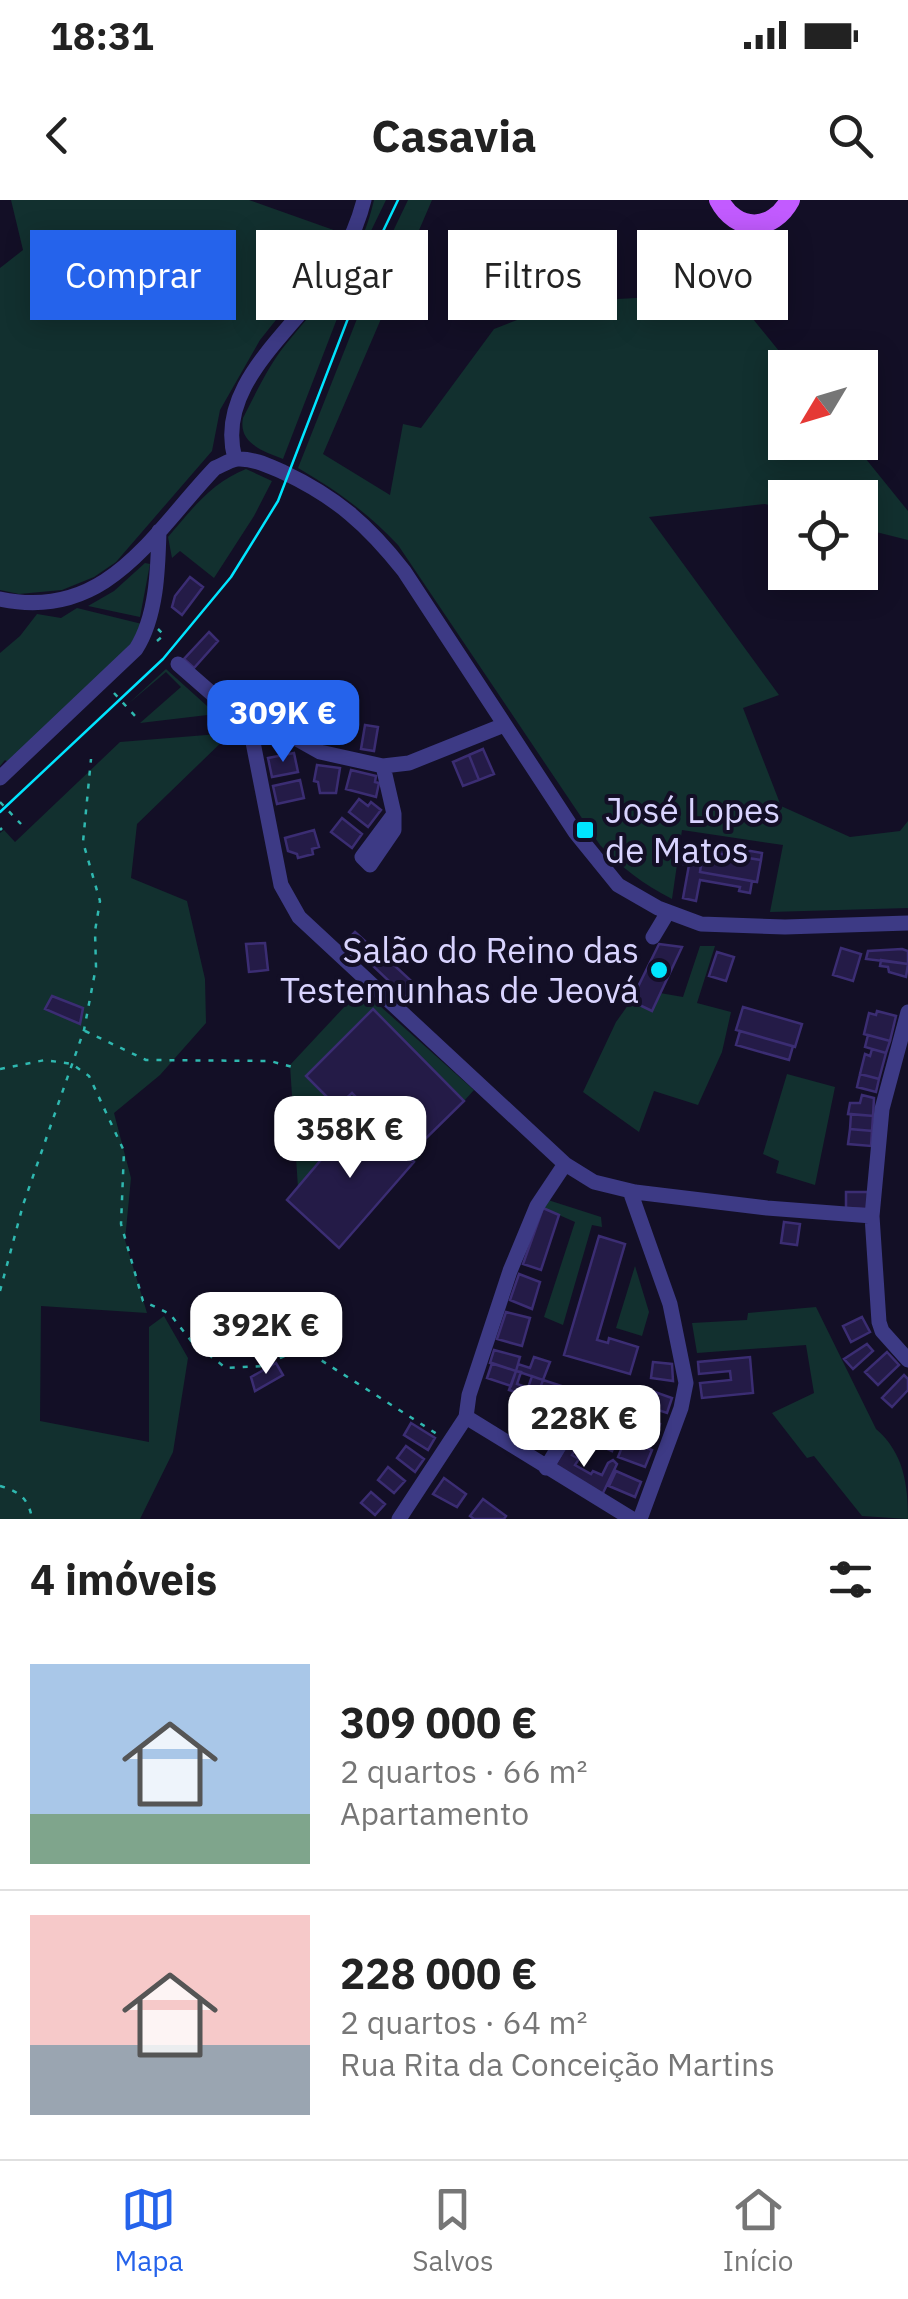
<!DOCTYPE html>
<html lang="pt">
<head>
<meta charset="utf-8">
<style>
  :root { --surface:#fff; --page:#f2f2f2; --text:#222; --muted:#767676; --line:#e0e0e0; --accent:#2563eb }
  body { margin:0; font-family:"IBM Plex Sans",sans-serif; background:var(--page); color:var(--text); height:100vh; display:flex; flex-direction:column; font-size:38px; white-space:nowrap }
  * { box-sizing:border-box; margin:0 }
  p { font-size:32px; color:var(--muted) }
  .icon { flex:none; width:55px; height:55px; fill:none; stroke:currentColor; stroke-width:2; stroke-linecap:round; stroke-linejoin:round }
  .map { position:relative; height:1319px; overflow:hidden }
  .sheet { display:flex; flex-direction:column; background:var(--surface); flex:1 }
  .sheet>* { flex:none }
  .hud { position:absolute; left:30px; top:30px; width:850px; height:90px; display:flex; gap:20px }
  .needle { width:65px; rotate:232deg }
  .fabs { position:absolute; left:768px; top:150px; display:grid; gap:20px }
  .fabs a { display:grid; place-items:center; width:110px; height:110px; border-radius:0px; background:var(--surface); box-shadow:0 5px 25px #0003; font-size:50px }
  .price { position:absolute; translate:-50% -85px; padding:0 22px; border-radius:20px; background:#fff; color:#222; font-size:32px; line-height:65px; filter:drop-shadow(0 2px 5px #0008) }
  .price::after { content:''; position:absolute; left:50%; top:60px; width:30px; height:22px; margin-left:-15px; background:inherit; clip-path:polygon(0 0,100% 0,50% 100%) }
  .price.active { background:var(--accent); color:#fff }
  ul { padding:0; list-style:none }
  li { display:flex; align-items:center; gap:30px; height:250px; padding:0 30px }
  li+li { border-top:2px solid var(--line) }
  li span { display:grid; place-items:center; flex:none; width:280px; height:200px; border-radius:0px; color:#555 }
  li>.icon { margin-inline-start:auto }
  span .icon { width:120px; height:120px; fill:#fffc; stroke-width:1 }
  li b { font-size:42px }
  h2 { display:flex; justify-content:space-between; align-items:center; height:120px; padding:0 30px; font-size:42px }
  .pill { padding:0 35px; border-radius:0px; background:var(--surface); box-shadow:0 5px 25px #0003; font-size:35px; line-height:90px }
  .pill.active { background:var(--accent); color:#fff }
  .status { display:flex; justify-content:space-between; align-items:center; height:70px; padding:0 50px; background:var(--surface); direction:ltr }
  .status svg { height:28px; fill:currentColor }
  header { display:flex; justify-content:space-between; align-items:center; height:130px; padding:0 30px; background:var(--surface); font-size:45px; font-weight:700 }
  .menu { display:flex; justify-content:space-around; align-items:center; height:140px; border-top:2px solid var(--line); background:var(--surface); font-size:28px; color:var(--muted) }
  .menu a { display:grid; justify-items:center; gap:5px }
  .menu .active { color:var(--accent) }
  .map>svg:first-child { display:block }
  .green { fill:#12302f }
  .building { fill:#241b47; stroke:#3b2d73; stroke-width:2.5 }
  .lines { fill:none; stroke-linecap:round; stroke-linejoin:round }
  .path { stroke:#2fb8b0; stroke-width:2.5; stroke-dasharray:5 8; stroke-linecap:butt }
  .minor { stroke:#3d3a85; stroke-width:15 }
  .major { stroke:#c25bff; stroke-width:20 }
  .tram { stroke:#00e5ff; stroke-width:2.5 }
  .poi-dot { fill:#00e5ff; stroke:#130f26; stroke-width:4 }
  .labels { text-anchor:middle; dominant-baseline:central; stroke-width:8; stroke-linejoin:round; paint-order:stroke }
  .poi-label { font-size:35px; fill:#d9d4ff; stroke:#130f26; text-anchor:start }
</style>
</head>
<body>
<div class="status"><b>18:31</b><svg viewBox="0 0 49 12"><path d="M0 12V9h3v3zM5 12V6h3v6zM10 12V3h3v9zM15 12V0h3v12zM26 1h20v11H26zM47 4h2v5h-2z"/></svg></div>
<header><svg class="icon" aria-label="back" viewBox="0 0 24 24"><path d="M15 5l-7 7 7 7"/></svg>Casavia<svg class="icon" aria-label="search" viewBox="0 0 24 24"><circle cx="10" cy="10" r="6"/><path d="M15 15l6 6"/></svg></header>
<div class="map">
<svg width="908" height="1319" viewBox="0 0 908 1319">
  <rect width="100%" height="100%" fill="#130f26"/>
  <!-- green -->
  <path class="green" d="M11,0H249L342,33L338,42L260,140L220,210L212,251L116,362L94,377L62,390L19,394L0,390V68L23,50Z
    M374,0H386L370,33L283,259C263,251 238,243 243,218C256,193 268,166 286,144C326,95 359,65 374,0Z
    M408,0H432L323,254L390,295L403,224L421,228L494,129L563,102L672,96L740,103L792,167L785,168V242L853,243L908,311V340L860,328V298H785V309L765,304L649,317L779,495L743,508L781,606L850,637L900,631L908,621V708L770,712L783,645L682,630L672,699C643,684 622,668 600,645L398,345C368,313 336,290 298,268L385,48Z
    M246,269L272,281L254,316L214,378L180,351L172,358L168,337C192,309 211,283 246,269Z
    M145,363L150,364L140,417L88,406L114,391Z
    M77,408L142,424L131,448L8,562L5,560L0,566V453L20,436L37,414L61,418Z
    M166,469L216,514L140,523L181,487L166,472L128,504Z
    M231,533L137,624L131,678L187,701L205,779L206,823L160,875L114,913L131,978L125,1040L147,1113L41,1106L40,1221L149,1242V1127L164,1116L188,1158L173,1252L140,1319H0V633L4,630L15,642L120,542Z
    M700,746H715L697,803L731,812L722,852L698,905L654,891L639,932L583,892L616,822L631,801L651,811L660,793L683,797Z
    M361,789L474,890L464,901L374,810L352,893L411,953L415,949L420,955L414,962L359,915L298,988L290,865Z
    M787,874L835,887L815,985L776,973L779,961L763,954Z
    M548,1000L601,1017L602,1027L592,1025L563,1125L544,1117L575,1022L543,1008Z
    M635,1066L649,1112L642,1136L616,1128Z
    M816,1107L876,1229C904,1253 908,1285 908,1319L862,1316L814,1256L807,1258L772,1213L814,1193L806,1145L697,1153L692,1123L747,1120L748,1113Z"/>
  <!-- building -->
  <path class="building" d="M190,377L203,387L182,415L172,407L175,396Z
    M209,432L218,441L194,468L184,459Z
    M365,525L378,527L374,551L361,549Z
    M483,549L494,574L479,580L469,555Z
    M294,553L298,572L272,577L268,558Z
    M469,555L479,580L463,586L453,562Z
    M317,565L340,568L336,593H320L318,582L314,581Z
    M351,570L376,576L375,582L379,583L376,597L346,589Z
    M300,580L304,598L277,604L273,586Z
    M359,599L368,606L371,602L381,610L368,627L349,612Z
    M342,618L362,634L352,648L331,632Z
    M314,630L319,647L312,649L313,654L298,658L297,654L288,651L285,638Z
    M705,643L762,653L761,660L703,651Z
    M685,648L703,651L700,672L752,681L750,693L739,691L740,687L700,680L696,701L683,698L689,665L683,664Z
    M703,651L761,660L757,682L700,672Z
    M355,732L377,752L367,762L345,742Z
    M265,743L268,770L249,772L246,744Z
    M659,744L682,747L652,811L631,801Z
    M841,748L861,754L853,781L833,775Z
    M902,749L908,751V764L866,759L868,751Z
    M717,752L734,757L726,781L709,776Z
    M383,755L420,789L410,801L373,766Z
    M881,760L908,764L906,777L889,772L888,767L880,766Z
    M52,796L83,808L80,824L45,809Z
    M743,807L802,824L795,847L736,830Z
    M373,809L464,901L411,953L352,893L337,907L306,876Z
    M877,811L896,816L890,841L864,834L869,813L876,815Z
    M740,831L793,846L789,860L736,845Z
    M868,835L890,841L886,853L865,847Z
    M872,849L886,853L879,879L860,874L865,854L870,856Z
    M860,874L879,879L876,892L857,887Z
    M862,895L874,898L873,916L848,914L850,903H860Z
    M851,914L873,916L872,931L850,929Z
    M359,915L414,962L339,1048L287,1000Z
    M850,929L872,931L871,946L848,944Z
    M846,992H868V1009L846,1008Z
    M543,1008L559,1015L541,1070L523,1064Z
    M784,1022L800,1024L797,1045L781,1043Z
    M599,1036L625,1044L597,1140L608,1143L609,1138L638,1147L630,1174L564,1155Z
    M519,1074L540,1082L532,1109L510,1100Z
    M506,1112L530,1118L522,1146L497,1139Z
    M862,1117L870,1132L851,1142L843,1126Z
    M867,1144L873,1151L853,1169L844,1159Z
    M494,1150L520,1157L516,1171L490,1163Z
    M887,1152L899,1165L878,1185L865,1172Z
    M534,1157L550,1162L543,1180L516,1171L518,1164L530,1168Z
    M750,1157L753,1193L702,1198L700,1183L731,1180L730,1171L699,1174L698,1162Z
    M653,1162L672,1164L673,1181L651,1178Z
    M276,1163L283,1175L255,1191L251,1177Z
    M492,1163L516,1171L511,1186L487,1178Z
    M516,1171L521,1172L517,1184L528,1188L532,1176L543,1180L536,1199L509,1190Z
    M904,1175L908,1179V1190L892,1207L882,1198Z
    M543,1180L580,1192L574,1210L567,1208L572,1198L557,1191L555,1195L539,1191Z
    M649,1190L672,1198L667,1213L643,1205Z
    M618,1201L632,1205L612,1251L599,1245L619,1214L613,1212Z
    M632,1205L648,1212L646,1217L660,1224L655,1240L633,1231L638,1219L630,1214Z
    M411,1223L435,1238L428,1250L404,1235Z
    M571,1239L580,1243L572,1255L579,1259L575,1265L591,1274L593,1271L602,1275L608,1263L613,1260L617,1264L602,1295L554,1266Z
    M625,1240L652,1250L645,1267L618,1257Z
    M406,1246L424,1259L415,1272L397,1258Z
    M388,1267L405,1281L394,1293L378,1280Z
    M616,1271L641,1282L635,1297L609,1286Z
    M444,1278L466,1294L457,1307L433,1294Z
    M371,1292L385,1304L375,1315L361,1303Z
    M483,1299L506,1316L504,1319H474L470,1316Z"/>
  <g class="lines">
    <!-- path -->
    <path class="path" d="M157,441L164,435L158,429
      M114,493L136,517
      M0,602L21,624
      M0,630L2,628
      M85,831L146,860L270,861L296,868
      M0,869L45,860L72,864L89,876L124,951L121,1024L143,1101L170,1114L192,1142L226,1168L264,1166L307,1145L316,1157L437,1234
      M0,1091L23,1005L84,830L96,767L95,731L100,701L83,642L91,559
      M0,1286C19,1291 29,1299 32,1319"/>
    <!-- minor -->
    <path class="minor" d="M235,259C216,191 282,140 318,91C338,65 356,32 364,0
      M0,399C107,422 152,334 215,268C222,265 230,260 237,259C253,258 269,266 283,272C336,297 368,325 404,371L575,632L618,685L658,708L701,724L785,727L908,723
      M178,464L242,520L251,532L281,685L299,717L565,964L594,982L635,992L767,1008L872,1016
      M251,532L288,534L320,552L383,566L409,563L504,525
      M383,566L394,614L362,657L370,665L394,630V614
      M0,578L136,449C157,416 158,368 159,331
      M653,737L668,712
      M908,812L882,909L872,1016L879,1122L882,1131L908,1160
      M630,991L670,1104L686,1183L681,1208L640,1319
      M466,1217L632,1319
      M546,1268L587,1199L612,1204
      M399,1319L466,1217L469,1195L510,1071L537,1006L565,964"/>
    <!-- major -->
    <path class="major" d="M719,0C736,33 773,32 790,0"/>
    <!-- tram -->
    <path class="tram" d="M0,612L163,459L231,377L278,301L375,48L398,0"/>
  </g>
  <!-- markers -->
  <g class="poi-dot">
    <rect x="575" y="620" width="20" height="20" rx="5"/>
    <circle cx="659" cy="770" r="10"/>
  </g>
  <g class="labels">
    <!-- poi labels -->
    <g class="poi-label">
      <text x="605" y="610">José Lopes<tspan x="605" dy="40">de Matos</tspan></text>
      <text x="639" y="750" text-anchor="end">Salão do Reino das<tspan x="639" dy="40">Testemunhas de Jeová</tspan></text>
    </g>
  </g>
</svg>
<div class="fabs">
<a><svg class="needle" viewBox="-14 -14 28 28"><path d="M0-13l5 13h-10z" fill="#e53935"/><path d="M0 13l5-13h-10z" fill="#767676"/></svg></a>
<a><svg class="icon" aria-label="locate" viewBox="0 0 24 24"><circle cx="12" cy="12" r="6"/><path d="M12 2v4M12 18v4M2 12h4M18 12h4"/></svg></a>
</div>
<b class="price active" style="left:283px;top:565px">309K €</b>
<b class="price" style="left:350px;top:981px">358K €</b>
<b class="price" style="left:266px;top:1177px">392K €</b>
<b class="price" style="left:584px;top:1270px">228K €</b>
<div class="hud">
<a class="pill active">Comprar</a>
<a class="pill">Alugar</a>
<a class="pill">Filtros</a>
<a class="pill">Novo</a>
</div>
</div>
<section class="sheet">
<h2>4 imóveis<svg class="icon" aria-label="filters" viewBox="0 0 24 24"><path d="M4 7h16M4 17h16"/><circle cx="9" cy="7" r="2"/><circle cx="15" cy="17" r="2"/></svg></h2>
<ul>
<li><span style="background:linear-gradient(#a9c7e8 75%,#7fa58c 0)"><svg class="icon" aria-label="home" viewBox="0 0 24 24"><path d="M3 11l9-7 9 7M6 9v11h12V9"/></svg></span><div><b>309 000 €</b><p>2 quartos · 66 m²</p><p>Apartamento</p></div></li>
<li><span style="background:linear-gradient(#f6c9c9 65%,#9aa5b1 0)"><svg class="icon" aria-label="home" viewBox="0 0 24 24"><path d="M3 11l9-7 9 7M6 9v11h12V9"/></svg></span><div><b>228 000 €</b><p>2 quartos · 64 m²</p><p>Rua Rita da Conceição Martins</p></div></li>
</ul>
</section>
<nav class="menu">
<a class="active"><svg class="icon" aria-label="map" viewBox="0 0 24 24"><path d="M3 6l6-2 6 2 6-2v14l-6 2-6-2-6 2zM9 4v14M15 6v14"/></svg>Mapa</a>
<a><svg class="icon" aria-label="saved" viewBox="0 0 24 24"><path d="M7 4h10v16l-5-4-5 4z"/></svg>Salvos</a>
<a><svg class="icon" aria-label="home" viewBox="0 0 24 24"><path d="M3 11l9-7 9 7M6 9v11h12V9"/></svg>Início</a>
</nav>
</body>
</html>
